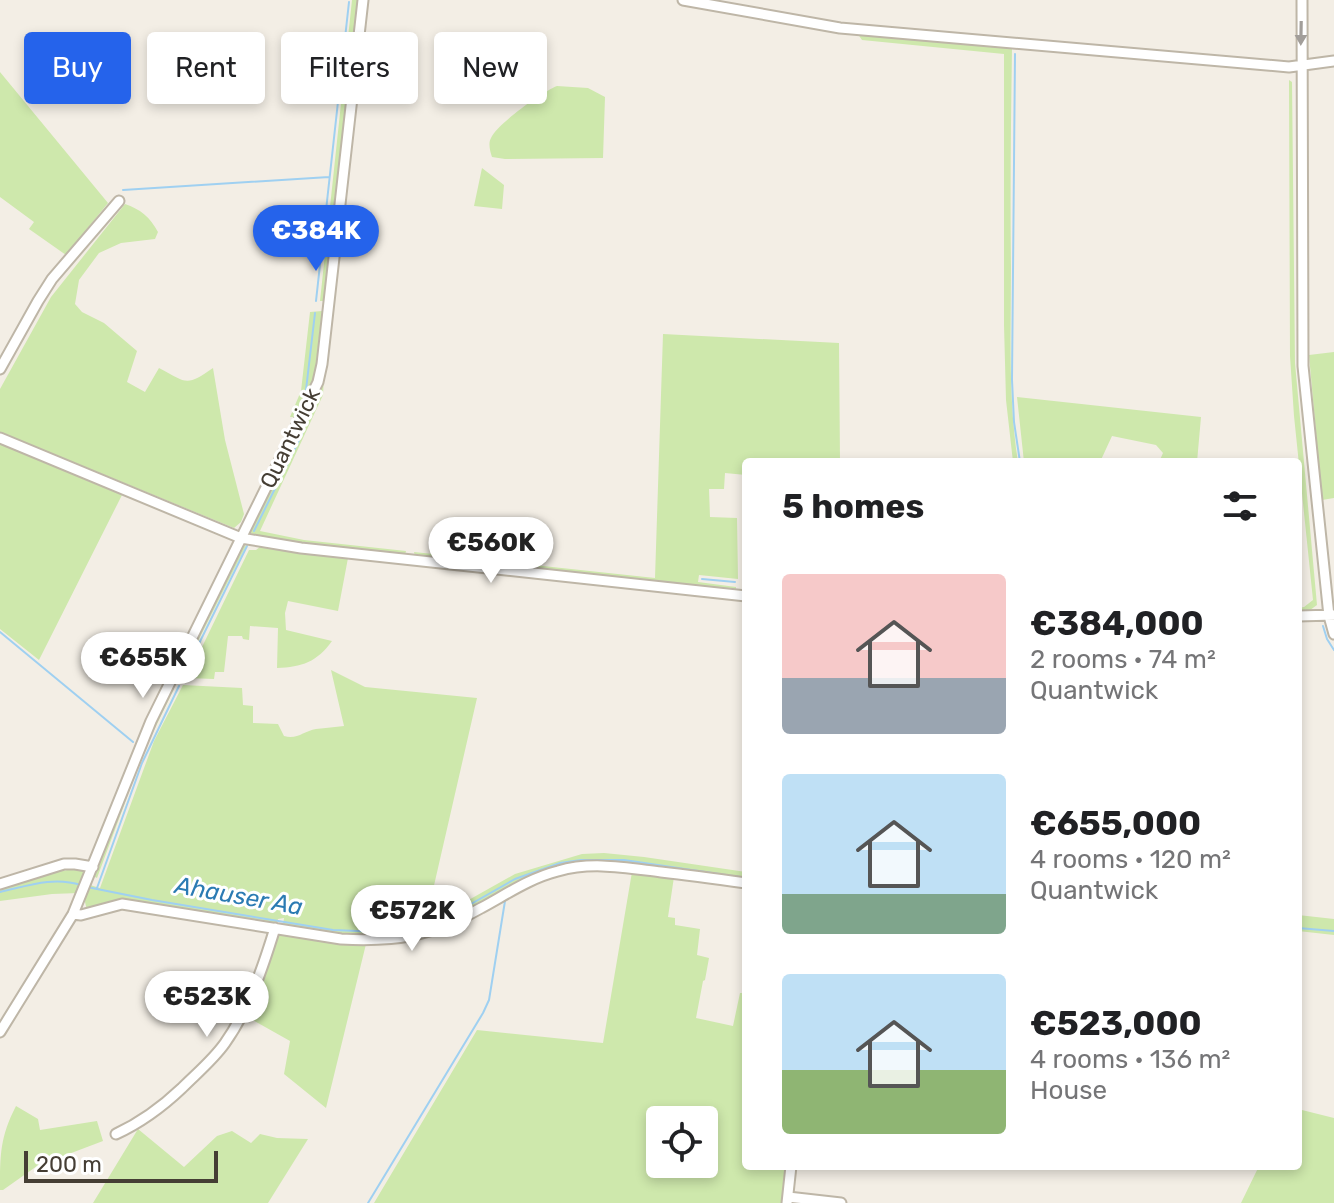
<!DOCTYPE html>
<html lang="en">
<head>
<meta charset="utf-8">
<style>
  :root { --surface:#fff; --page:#f6f6f6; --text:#202124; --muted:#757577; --accent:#2563eb }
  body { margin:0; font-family:Rubik,sans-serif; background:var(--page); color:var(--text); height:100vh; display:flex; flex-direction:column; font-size:30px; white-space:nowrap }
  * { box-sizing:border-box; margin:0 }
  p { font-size:26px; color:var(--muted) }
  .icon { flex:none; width:44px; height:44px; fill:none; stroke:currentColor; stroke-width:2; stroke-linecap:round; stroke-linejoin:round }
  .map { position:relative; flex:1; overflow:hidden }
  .details { position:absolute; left:742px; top:458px; width:560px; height:712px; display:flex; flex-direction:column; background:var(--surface); border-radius:8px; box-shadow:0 4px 12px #0003 }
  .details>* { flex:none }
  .guide { position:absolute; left:24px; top:32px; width:598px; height:72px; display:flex; gap:16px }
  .buttons { position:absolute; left:646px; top:1106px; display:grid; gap:16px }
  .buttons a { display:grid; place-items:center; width:72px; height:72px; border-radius:8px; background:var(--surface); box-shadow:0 4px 12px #0003; font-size:40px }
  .scale { position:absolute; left:24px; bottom:20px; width:194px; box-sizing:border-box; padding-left:8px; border:4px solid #453e34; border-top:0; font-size:22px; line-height:28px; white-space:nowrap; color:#453e34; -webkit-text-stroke:6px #fff; paint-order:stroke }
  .price { position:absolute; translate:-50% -68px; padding:0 18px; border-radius:28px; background:#fff; color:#222; font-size:26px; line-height:52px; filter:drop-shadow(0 2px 4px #0008) }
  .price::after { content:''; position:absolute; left:50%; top:48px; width:24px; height:18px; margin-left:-12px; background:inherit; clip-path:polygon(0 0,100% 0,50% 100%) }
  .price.active { background:var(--accent); color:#fff }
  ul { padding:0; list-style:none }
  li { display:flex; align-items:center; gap:24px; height:200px; padding:0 40px }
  li span { display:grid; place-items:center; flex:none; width:224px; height:160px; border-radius:8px; color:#555 }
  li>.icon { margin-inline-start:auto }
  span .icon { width:96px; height:96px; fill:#fffc; stroke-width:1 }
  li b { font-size:34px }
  h2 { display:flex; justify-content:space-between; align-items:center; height:96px; padding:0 40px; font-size:34px }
  .tag { padding:0 28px; border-radius:8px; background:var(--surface); box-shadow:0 4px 12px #0003; font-size:28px; line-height:72px }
  .tag.active { background:var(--accent); color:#fff }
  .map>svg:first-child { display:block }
  .green { fill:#cee8ac; fill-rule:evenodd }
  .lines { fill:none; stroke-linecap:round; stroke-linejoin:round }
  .stream { stroke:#9fd0f1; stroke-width:2 }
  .minor-casing { stroke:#beb6a7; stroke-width:13 }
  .minor { stroke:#fff; stroke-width:9 }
  .oneway { fill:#a29e9a }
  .labels { text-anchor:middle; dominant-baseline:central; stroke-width:6; stroke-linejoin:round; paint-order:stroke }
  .street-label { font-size:22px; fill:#453e34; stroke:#fff }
  .water-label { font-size:24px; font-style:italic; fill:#2b7bb3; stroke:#fff }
</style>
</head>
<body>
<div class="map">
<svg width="1334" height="1203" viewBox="0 0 1334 1203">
  <rect width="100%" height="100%" fill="#f3eee5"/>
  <!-- green -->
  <path class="green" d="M352,0H359L326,301H320Z
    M857,33L1012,47C1011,120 1010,193 1011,267C1011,332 1008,397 1018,462H1013L1006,400L1004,325V54L862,40Z
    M0,72L108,203L66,255L29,229L34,222L0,197Z
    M1289,80L1292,82L1295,363L1317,605L1306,613L1298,612V608L1304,607L1313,600L1294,416L1290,356Z
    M557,86L588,88L605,97L603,158L505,159L492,157C490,151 488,143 491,138C497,124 542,92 557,86Z
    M482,168L504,185L502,209L474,206Z
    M125,204C140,209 150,217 158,232L155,239L121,243L99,253L79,280L75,304L82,312L104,323L137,351L127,382L145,392L159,368C187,383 186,387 213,368L225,440L244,514L241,522L234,528L0,432V389L51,297Z
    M322,311L314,381L294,417H290L301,391L310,312Z
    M663,334L839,343L840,462H746V475L725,473L724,489H709L710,517L737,518L738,579L699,575L698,582L736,587V589L415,556L414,552L655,578Z
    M1334,352V498L1322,500L1309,355Z
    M324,374L323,395L260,531L304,540L406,551L405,555L297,544L249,533Z
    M1017,397L1201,417L1197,462H1159L1163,453L1156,445L1112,436L1100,462H1024Z
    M0,444L122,495L39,660L0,629Z
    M242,544L246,546L187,663H183Z
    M261,546L348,558L338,611L288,601L285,613L286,630L332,641C317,662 302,667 277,668L278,628L250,626L249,640L243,639L242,636H228L224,672H215L214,679L187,678L249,550H256Z
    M331,670L365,687L477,698L427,916L393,923L413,921L449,911L515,874L582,854L604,853L644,857L746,872V880C720,875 694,872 668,869C632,864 595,858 559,866C516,876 484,905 445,922C393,944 336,933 283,925L284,918L278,919L276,927L122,903L87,910L84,898L90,885L100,888L154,741L183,685L242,688L243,705L253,706V723L278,724L284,736C297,740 304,731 316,729C326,728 335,727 344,726Z
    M171,686L174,689L145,749L97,878L93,876L135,765Z
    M78,868L89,871L79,893L52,894L0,901V888L35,876Z
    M632,872L674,877L668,917L675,918V925L700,929L697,955L709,958L705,980L703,981L696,1018L733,1026L740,993H746V1166H789L785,1203H374L477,1030L603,1043ZM660,1120H704V1164H660Z
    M1298,915L1334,919V935L1298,931Z
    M278,933L366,944L326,1108L284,1074L290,1041L244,1015Z
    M16,1106L38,1119L40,1130L97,1121L103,1141L37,1166L3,1190H0C0,1155 0,1137 16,1106Z
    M1298,1109L1334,1118V1203H1241L1259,1166H1298Z
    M138,1129L184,1167L217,1136L232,1131L251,1143L260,1134L277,1138L308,1139L268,1203H93Z"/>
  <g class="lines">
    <!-- stream -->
    <path class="stream" d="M1015,54L1012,380L1014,422L1020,462
      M123,190L329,177
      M316,301L349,2
      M306,390L315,313
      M254,531L302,434
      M702,579L735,582
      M1323,626L1327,639L1334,650
      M0,632L133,742
      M184,674L247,546
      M87,887L152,900L333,930L382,932L423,926L441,921L515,879L560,863L581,860H624L746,878
      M97,888L142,763L179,686
      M0,892C27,886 53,876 81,885
      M1298,928L1334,931
      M368,1203L483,1013L489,1000L505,901"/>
    <defs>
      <path id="minor" d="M683,0L840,28L1289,67L1334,61
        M1302,0L1303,366L1329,616L1334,634
        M0,369L38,301L52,279L119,201
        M0,438L241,538L301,548L746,596
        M1298,616L1334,615
        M0,884L64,864H75L93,867
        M73,914L81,915L122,904L341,939C397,942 433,936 481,908C507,894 530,878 558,871C592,861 627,868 661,872C689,875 718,879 746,883
        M0,1032L73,914L151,721L318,382L322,364L363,0
        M116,1134C142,1122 162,1107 182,1088C197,1073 213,1060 225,1043C249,1009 263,967 275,928
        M788,1197L841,1203
        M787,1203L791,1166"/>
    </defs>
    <!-- minor casing -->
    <use href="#minor" class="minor-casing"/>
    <!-- minor -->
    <use href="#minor" class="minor"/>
  </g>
  <!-- one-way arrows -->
  <defs><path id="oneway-solid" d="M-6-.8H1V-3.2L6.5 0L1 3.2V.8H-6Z" transform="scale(2)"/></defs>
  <use class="oneway" href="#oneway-solid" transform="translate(1301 33) rotate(91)"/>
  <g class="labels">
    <!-- street labels -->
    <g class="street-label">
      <text transform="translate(290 438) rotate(-64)">Quantwick</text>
    </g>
    <!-- water labels -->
    <g class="water-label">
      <text transform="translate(239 896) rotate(10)">Ahauser Aa</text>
    </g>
  </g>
</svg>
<div class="buttons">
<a><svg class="icon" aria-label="locate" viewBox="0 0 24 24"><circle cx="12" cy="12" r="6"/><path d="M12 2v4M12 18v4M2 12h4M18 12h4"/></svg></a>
</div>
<div class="scale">200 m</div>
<b class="price active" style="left:316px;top:273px">€384K</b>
<b class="price" style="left:491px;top:585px">€560K</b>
<b class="price" style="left:143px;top:700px">€655K</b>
<b class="price" style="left:412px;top:953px">€572K</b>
<b class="price" style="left:207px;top:1039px">€523K</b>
<div class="guide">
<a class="tag active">Buy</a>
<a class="tag">Rent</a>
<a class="tag">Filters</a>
<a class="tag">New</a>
</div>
<section class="details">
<h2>5 homes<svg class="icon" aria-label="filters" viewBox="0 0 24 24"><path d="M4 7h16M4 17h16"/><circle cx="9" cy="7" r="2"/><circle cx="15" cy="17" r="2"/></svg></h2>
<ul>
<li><span style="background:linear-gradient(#f6c9c9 65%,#9aa5b1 0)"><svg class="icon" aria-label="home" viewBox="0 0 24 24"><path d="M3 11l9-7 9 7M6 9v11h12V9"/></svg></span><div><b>€384,000</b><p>2 rooms · 74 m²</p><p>Quantwick</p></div></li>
<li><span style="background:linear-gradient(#bfe0f5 75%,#7fa58c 0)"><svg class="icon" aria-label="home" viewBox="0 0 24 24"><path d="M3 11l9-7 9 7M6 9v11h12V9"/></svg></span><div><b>€655,000</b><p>4 rooms · 120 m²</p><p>Quantwick</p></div></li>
<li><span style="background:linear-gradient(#bfe0f5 60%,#8fb573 0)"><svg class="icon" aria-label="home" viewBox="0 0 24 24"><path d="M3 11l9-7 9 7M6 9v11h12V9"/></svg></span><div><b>€523,000</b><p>4 rooms · 136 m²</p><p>House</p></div></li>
</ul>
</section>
</div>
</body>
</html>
